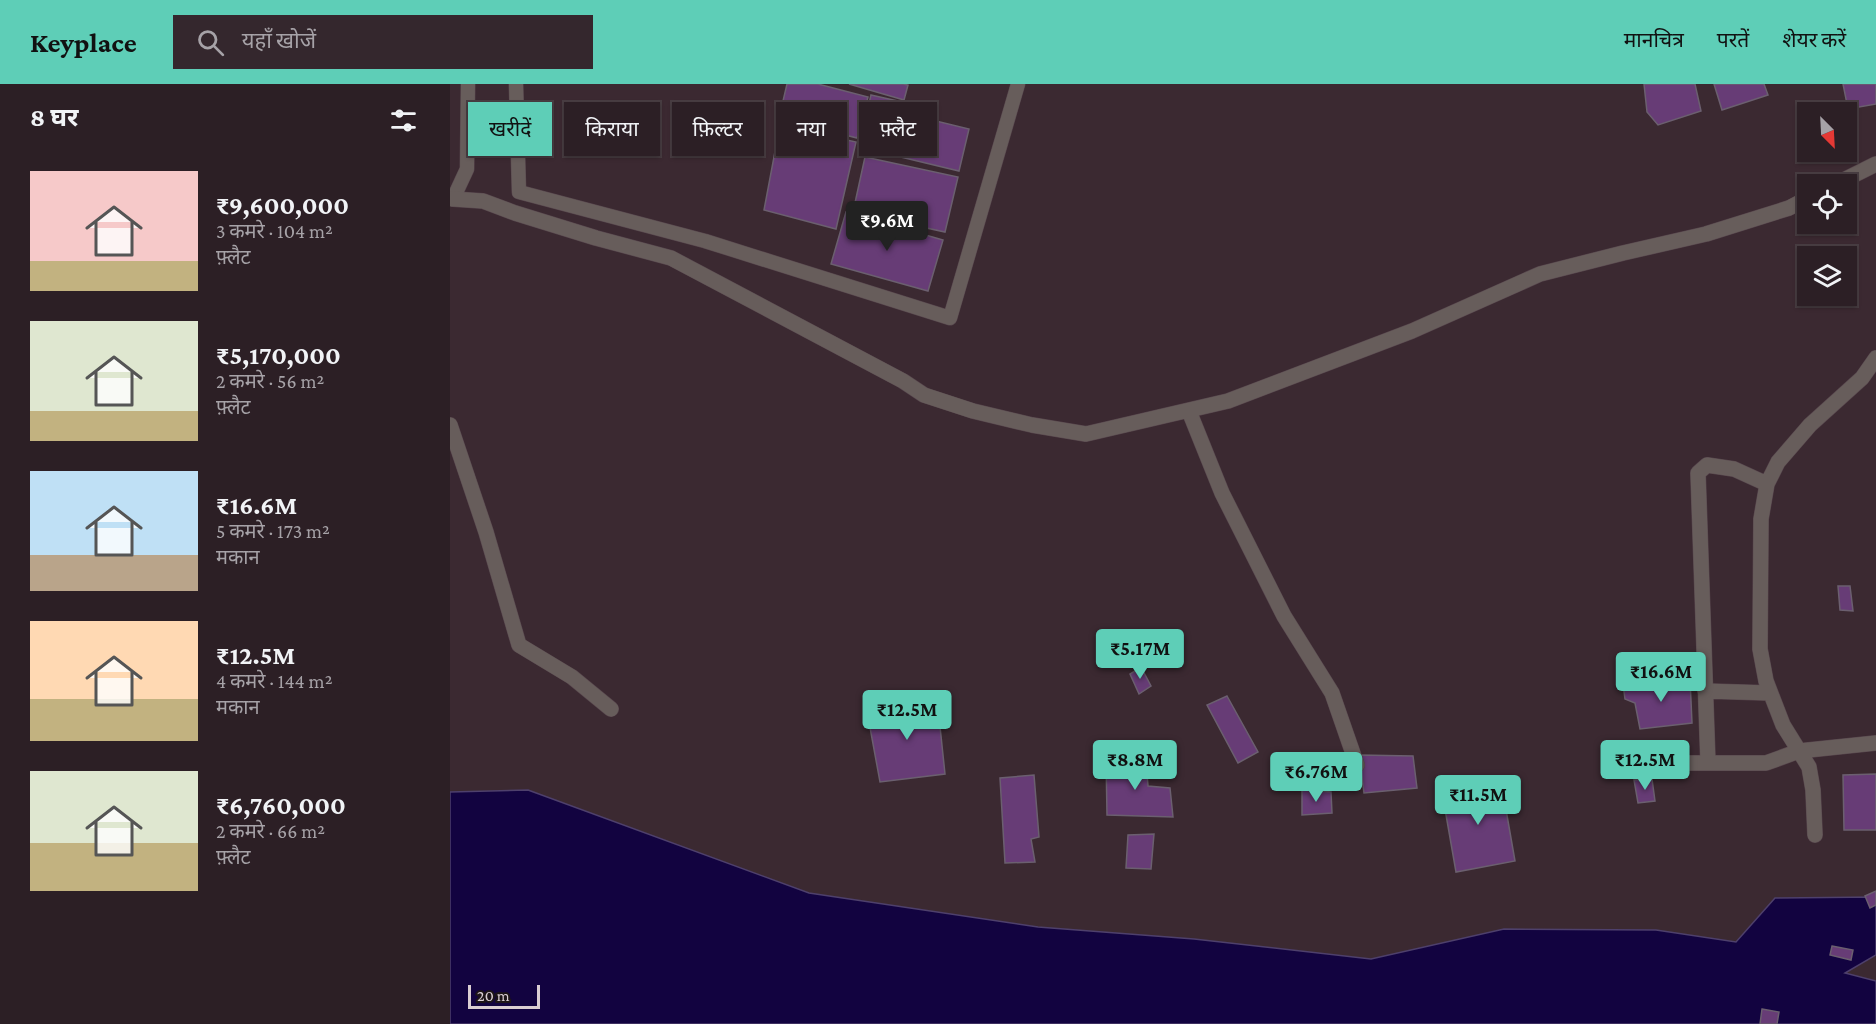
<!DOCTYPE html>
<html lang="hi">
<head>
<meta charset="utf-8">
<style>
  :root { --surface:#2c1f25; --page:#34272d; --text:#f1f3f6; --muted:#a6a2a7; --line:#483d42; --accent:#5eceb7 }
  body { margin:0; font-family:"Crimson Pro","Noto Sans Devanagari",serif; background:var(--page); color:var(--text); height:100vh; display:flex; flex-direction:column; font-size:22px; white-space:nowrap }
  * { box-sizing:border-box; margin:0 }
  p { font-size:20px; color:var(--muted) }
  .icon { flex:none; width:33px; height:33px; fill:none; stroke:currentColor; stroke-width:2; stroke-linecap:round; stroke-linejoin:round }
  .map { position:relative; flex:1; overflow:hidden }
  .details { display:flex; flex-direction:column; background:var(--surface); width:450px }
  .details>* { flex:none }
  .guide { position:absolute; left:18px; top:18px; width:570px; height:54px; display:flex; gap:12px }
  .needle { width:39px; rotate:156deg }
  .fabs { position:absolute; left:1347px; top:18px; display:grid; gap:12px }
  .fabs a { display:grid; place-items:center; width:60px; height:60px; border-radius:0px; background:var(--surface); box-shadow:0 2px 4px #0004,0 0 0 2px var(--line); font-size:30px }
  .scale { position:absolute; left:18px; bottom:15px; width:72px; box-sizing:border-box; padding-left:6px; border:3px solid #daced3; border-top:0; font-size:16px; line-height:21px; white-space:nowrap; color:#daced3; -webkit-text-stroke:4px #1d1518; paint-order:stroke }
  .price { position:absolute; translate:-50% -51px; padding:0 14px; border-radius:6px; background:var(--accent); color:#111; font-size:20px; line-height:39px; filter:drop-shadow(0 2px 3px #0008) }
  .price::after { content:''; position:absolute; left:50%; top:36px; width:18px; height:14px; margin-left:-9px; background:inherit; clip-path:polygon(0 0,100% 0,50% 100%) }
  .price.active { background:#222; color:#fff }
  ul { padding:0; list-style:none }
  li { display:flex; align-items:center; gap:18px; height:150px; padding:0 30px }
  li span { display:grid; place-items:center; flex:none; width:168px; height:120px; border-radius:0px; color:#555 }
  li>.icon { margin-inline-start:auto }
  span .icon { width:72px; height:72px; fill:#fffc; stroke-width:1 }
  li b { font-size:26px }
  h2 { display:flex; justify-content:space-between; align-items:center; height:72px; padding:0 30px; font-size:26px }
  .chip { padding:0 21px; border-radius:0px; background:var(--surface); box-shadow:0 2px 4px #0004,0 0 0 2px var(--line); font-size:21px; line-height:54px }
  .chip.active { background:var(--accent); color:#111 }
  header { display:flex; align-items:center; gap:36px; box-sizing:border-box; height:84px; padding:0 30px; background:var(--accent); color:#111 }
  header strong { font-size:28px }
  nav { display:flex; gap:33px; margin-inline-start:auto; font-size:21px }
  .search { width:420px; height:54px; background:var(--page); display:flex; align-items:center; gap:15px; box-sizing:border-box; padding:0 21px; border-radius:0px; color:var(--muted); font-size:22px }
  main { display:flex; flex:1; min-height:0 }
  .map>svg:first-child { display:block }
  .water { fill:#120340; stroke:#4e406c; stroke-width:1.5 }
  .building { fill:#673c76; stroke:#6b5f6f; stroke-width:1.5 }
  .lines { fill:none; stroke-linecap:round; stroke-linejoin:round }
  .service-casing { stroke:#58474e; stroke-width:15 }
  .minor-casing { stroke:#58474e; stroke-width:16 }
  .service { stroke:#675d5b; stroke-width:14 }
  .minor { stroke:#675d5b; stroke-width:15 }
</style>
</head>
<body>
<header>
<strong>Keyplace</strong>
<div class="search"><svg class="icon" aria-label="search" viewBox="0 0 24 24"><circle cx="10" cy="10" r="6"/><path d="M15 15l6 6"/></svg>यहाँ खोजें</div>
<nav><a>मानचित्र</a><a>परतें</a><a>शेयर करें</a></nav>
</header>
<main>
<section class="details">
<h2>8 घर<svg class="icon" aria-label="filters" viewBox="0 0 24 24"><path d="M4 7h16M4 17h16"/><circle cx="9" cy="7" r="2"/><circle cx="15" cy="17" r="2"/></svg></h2>
<ul>
<li><span style="background:linear-gradient(#f6c9c9 75%,#c2b280 0)"><svg class="icon" aria-label="home" viewBox="0 0 24 24"><path d="M3 11l9-7 9 7M6 9v11h12V9"/></svg></span><div><b>₹9,600,000</b><p>3 कमरे · 104 m²</p><p>फ़्लैट</p></div></li>
<li><span style="background:linear-gradient(#dfe7d0 75%,#c2b280 0)"><svg class="icon" aria-label="home" viewBox="0 0 24 24"><path d="M3 11l9-7 9 7M6 9v11h12V9"/></svg></span><div><b>₹5,170,000</b><p>2 कमरे · 56 m²</p><p>फ़्लैट</p></div></li>
<li><span style="background:linear-gradient(#bfe0f5 70%,#b9a48a 0)"><svg class="icon" aria-label="home" viewBox="0 0 24 24"><path d="M3 11l9-7 9 7M6 9v11h12V9"/></svg></span><div><b>₹16.6M</b><p>5 कमरे · 173 m²</p><p>मकान</p></div></li>
<li><span style="background:linear-gradient(#ffd9b3 65%,#c2b280 0)"><svg class="icon" aria-label="home" viewBox="0 0 24 24"><path d="M3 11l9-7 9 7M6 9v11h12V9"/></svg></span><div><b>₹12.5M</b><p>4 कमरे · 144 m²</p><p>मकान</p></div></li>
<li><span style="background:linear-gradient(#dfe7d0 60%,#c2b280 0)"><svg class="icon" aria-label="home" viewBox="0 0 24 24"><path d="M3 11l9-7 9 7M6 9v11h12V9"/></svg></span><div><b>₹6,760,000</b><p>2 कमरे · 66 m²</p><p>फ़्लैट</p></div></li>
</ul>
</section>
<div class="map">
<svg width="1426" height="940" viewBox="0 0 1426 940">
  <rect width="100%" height="100%" fill="#3b2931"/>
  <!-- water -->
  <path class="water" d="M78,706L359,809L588,843L744,855L921,875L1054,845L1206,846L1286,858L1325,814L1426,813V871L1395,889L1426,897V940H0V708Z"/>
  <!-- building -->
  <path class="building" d="M337,0H368L418,13L407,54L329,34Z
    M399,0H453L458,1L454,16Z
    M1194,0H1245L1251,27L1208,41L1197,28Z
    M1264,0H1314L1318,11L1272,26Z
    M1393,0H1426V20L1398,25Z
    M421,11L475,23L471,40L482,36L519,45L509,87L409,63Z
    M330,41L406,58L386,145L314,126Z
    M415,73L508,93L495,148L403,128Z
    M396,128L493,156L478,207L381,180Z
    M1388,502H1400L1403,527L1390,526Z
    M691,583L701,602L689,610L680,590Z
    M1240,595L1242,639L1190,645L1185,619L1175,615L1173,600Z
    M777,612L808,668L788,679L757,621Z
    M487,614L495,690L430,698L417,627Z
    M909,671L963,672L967,704L914,709Z
    M656,674L696,676L698,702L720,704L723,733L657,731Z
    M1426,690V746H1394L1393,691Z
    M584,691L589,753L581,755L585,778L555,779L550,694Z
    M1202,695L1205,717L1188,719L1184,696Z
    M1051,697L1065,777L1006,788L992,708Z
    M852,706L881,708L882,729L852,731Z
    M704,750L701,785L676,784L678,751Z
    M1426,807V821L1420,824L1415,812Z
    M1382,862L1403,866L1401,876L1380,871Z
    M1312,925L1329,928L1327,940H1310Z"/>
  <g class="lines">
    <defs>
      <path id="service" d="M66,0L69,108L255,157L500,234L568,0
        M3,115L17,85L18,0"/>
      <path id="minor" d="M1386,100L1426,80
        M3,115L33,117L65,129L146,154L221,174L453,297L474,311L523,327L582,341L636,350L778,317L962,247L1090,190L1173,169L1256,150L1339,124L1358,114
        M739,327L772,409L834,532L882,609L907,681
        M0,341L36,448L69,561L122,593L161,625
        M1255,607L1320,609
        M1180,679H1316L1349,667L1426,659
        M1258,679L1248,389L1257,381L1284,385L1317,400
        M1365,751L1363,706L1359,683L1333,641L1316,597L1310,565L1311,435L1317,400L1328,378L1360,341L1412,294L1426,274"/>
    </defs>
    <!-- service casing -->
    <use href="#service" class="service-casing"/>
    <!-- minor casing -->
    <use href="#minor" class="minor-casing"/>
    <!-- service -->
    <use href="#service" class="service"/>
    <!-- minor -->
    <use href="#minor" class="minor"/>
  </g>
</svg>
<div class="fabs">
<a><svg class="needle" viewBox="-14 -14 28 28"><path d="M0-13l5 13h-10z" fill="#e53935"/><path d="M0 13l5-13h-10z" fill="#a6a2a7"/></svg></a>
<a><svg class="icon" aria-label="locate" viewBox="0 0 24 24"><circle cx="12" cy="12" r="6"/><path d="M12 2v4M12 18v4M2 12h4M18 12h4"/></svg></a>
<a><svg class="icon" aria-label="layers" viewBox="0 0 24 24"><path d="M12 4l9 5-9 5-9-5zM3 14l9 5 9-5"/></svg></a>
</div>
<div class="scale">20 m</div>
<b class="price active" style="left:437px;top:168px">₹9.6M</b>
<b class="price" style="left:690px;top:596px">₹5.17M</b>
<b class="price" style="left:1211px;top:619px">₹16.6M</b>
<b class="price" style="left:457px;top:657px">₹12.5M</b>
<b class="price" style="left:685px;top:707px">₹8.8M</b>
<b class="price" style="left:1195px;top:707px">₹12.5M</b>
<b class="price" style="left:866px;top:719px">₹6.76M</b>
<b class="price" style="left:1028px;top:742px">₹11.5M</b>
<div class="guide">
<a class="chip active">खरीदें</a>
<a class="chip">किराया</a>
<a class="chip">फ़िल्टर</a>
<a class="chip">नया</a>
<a class="chip">फ़्लैट</a>
</div>
</div>
</main>
</body>
</html>
